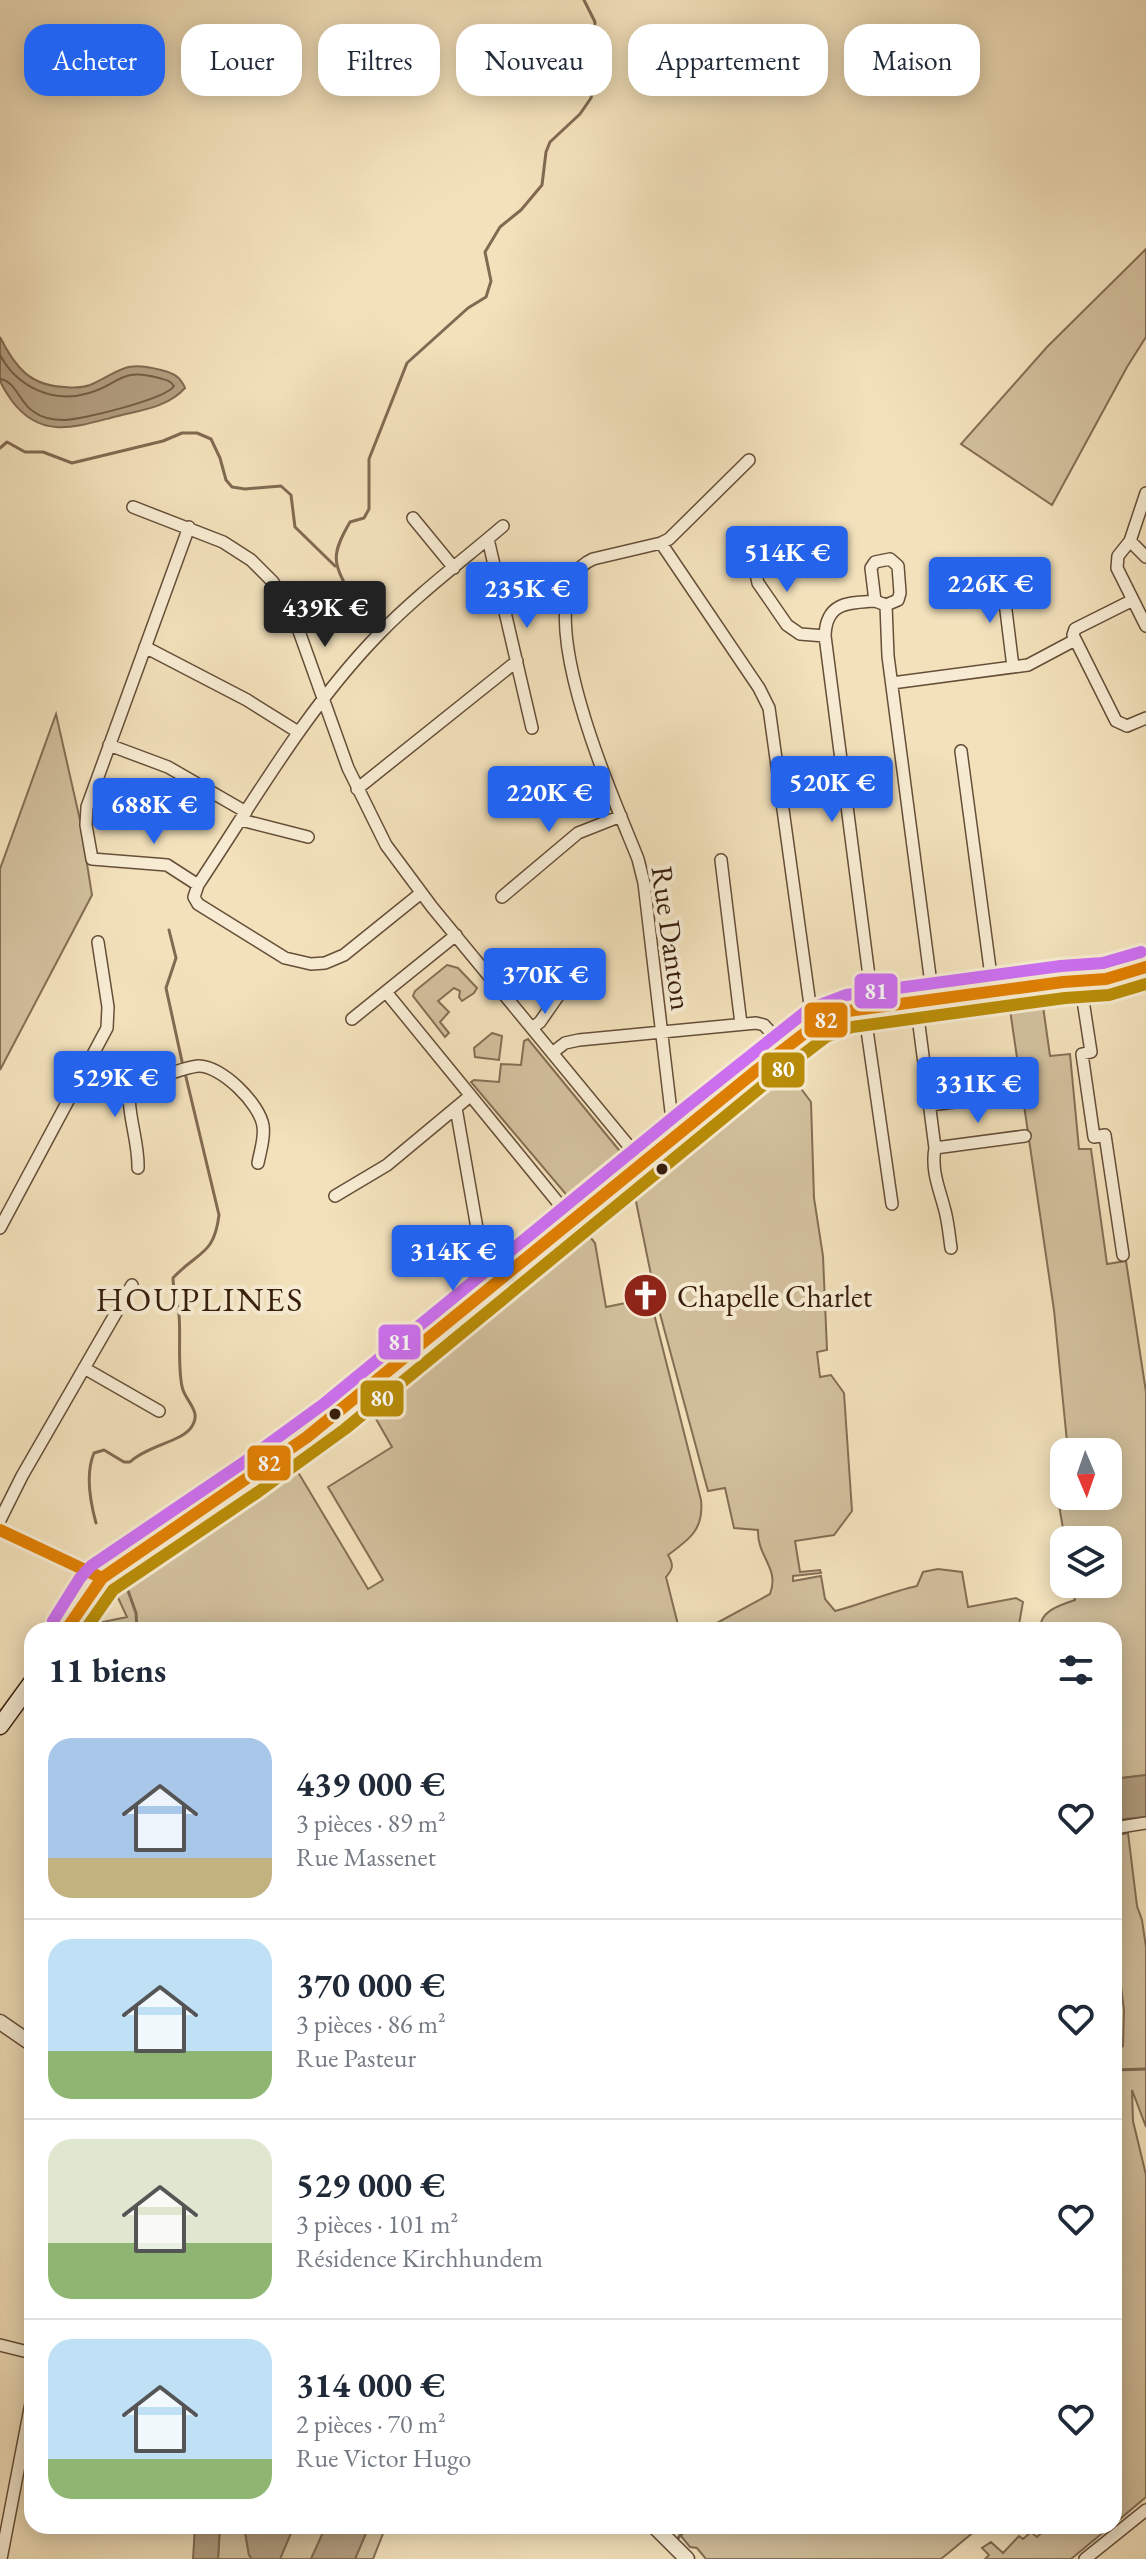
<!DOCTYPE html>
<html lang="fr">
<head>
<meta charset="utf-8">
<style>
  :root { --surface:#fff; --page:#f2f2f3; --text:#1f2937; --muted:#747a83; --line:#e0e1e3; --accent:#2563eb }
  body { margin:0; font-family:"EB Garamond",serif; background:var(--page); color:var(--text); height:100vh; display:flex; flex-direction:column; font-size:30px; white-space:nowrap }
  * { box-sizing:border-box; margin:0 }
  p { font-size:26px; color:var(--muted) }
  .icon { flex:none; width:44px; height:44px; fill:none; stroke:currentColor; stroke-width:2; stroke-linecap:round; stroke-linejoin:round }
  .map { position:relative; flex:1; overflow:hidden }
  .sheet { position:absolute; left:24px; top:1622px; width:1098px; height:912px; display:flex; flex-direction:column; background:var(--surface); border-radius:24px; box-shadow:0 4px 20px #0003 }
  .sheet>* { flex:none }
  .guide { position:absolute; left:24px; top:24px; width:1098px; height:72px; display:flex; gap:16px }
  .needle { width:52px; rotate:178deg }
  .buttons { position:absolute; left:1050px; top:1438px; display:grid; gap:16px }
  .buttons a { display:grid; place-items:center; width:72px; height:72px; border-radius:16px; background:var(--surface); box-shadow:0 4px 20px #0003; font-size:40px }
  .price { position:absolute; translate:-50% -68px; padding:0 18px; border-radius:8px; background:var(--accent); color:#fff; font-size:26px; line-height:52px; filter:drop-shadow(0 2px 4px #0008) }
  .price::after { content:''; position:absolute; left:50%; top:48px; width:24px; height:18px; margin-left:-12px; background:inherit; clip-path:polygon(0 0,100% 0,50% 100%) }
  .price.current { background:#222; color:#fff }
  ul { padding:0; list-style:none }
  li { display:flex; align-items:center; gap:24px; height:200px; padding:0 24px }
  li+li { border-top:2px solid var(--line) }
  li span { display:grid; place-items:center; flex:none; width:224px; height:160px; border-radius:24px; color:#555 }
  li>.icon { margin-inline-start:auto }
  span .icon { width:96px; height:96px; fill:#fffc; stroke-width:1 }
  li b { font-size:34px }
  h2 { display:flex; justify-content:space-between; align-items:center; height:96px; padding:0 24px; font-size:34px }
  .chip { padding:0 28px; border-radius:24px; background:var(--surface); box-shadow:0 4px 20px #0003; font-size:28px; line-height:72px }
  .chip.current { background:var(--accent); color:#fff }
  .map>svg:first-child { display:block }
  .green { fill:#d2c09d; stroke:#846e54; stroke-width:2 }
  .water { fill:#b29e80; stroke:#816a52; stroke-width:2 }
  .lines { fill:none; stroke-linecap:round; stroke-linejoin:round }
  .shore { stroke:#745e46; stroke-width:2 }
  .stream { stroke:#816a52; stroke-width:3 }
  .minor-casing { stroke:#664e38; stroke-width:14 }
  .tertiary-casing { stroke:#664e38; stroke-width:17 }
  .secondary-casing { stroke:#371d0c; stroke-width:19 }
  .minor { stroke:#f7ecd3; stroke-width:11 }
  .tertiary { stroke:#f7ecd3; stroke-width:14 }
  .secondary { stroke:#f7ecd3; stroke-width:16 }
  .bus-1-casing { stroke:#f7ecd3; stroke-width:18 }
  .bus-2-casing { stroke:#f7ecd3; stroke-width:18 }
  .bus-3-casing { stroke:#f7ecd3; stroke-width:18 }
  .bus-1 { stroke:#e18002; stroke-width:12 }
  .bus-2 { stroke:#b98d07; stroke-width:12 }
  .bus-3 { stroke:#ce70f6; stroke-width:12 }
  .bus-dot { fill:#371d0c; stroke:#f7ecd3; stroke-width:3 }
  .labels { text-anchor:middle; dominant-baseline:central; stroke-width:8; stroke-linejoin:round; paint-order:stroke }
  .street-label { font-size:30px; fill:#371d0c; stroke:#f7ecd3 }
  .poi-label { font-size:30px; fill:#371d0c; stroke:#f7ecd3; text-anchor:start }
  .quarter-label { font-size:34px; letter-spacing:2px; fill:#371d0c; stroke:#f7ecd3 }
  .line-badge { stroke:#f7ecd3; stroke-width:3 }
  .badge-label { font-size:22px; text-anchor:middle; font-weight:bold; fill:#fff }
</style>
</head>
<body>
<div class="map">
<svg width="1146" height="2559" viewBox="0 0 1146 2559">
  <rect width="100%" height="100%" fill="#f2e1bb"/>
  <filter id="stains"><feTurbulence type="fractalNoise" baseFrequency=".0025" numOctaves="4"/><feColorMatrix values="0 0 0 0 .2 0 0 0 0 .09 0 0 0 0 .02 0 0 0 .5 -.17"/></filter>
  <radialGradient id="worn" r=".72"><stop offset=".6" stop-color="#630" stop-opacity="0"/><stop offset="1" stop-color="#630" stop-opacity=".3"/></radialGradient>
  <!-- green -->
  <path class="green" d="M1146,249V337L1127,367L1052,505L961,444L1047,347Z
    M56,714L80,820L92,895L0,1070V869Z
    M447,965L458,968L477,988L474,993L462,1001L459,997L460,991L454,988L438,1001L449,1012L440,1022L449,1033L445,1037L413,996L415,991Z
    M1042,999L1050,1056L1070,1054L1079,1149H1091L1107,1264L1126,1261L1146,1392V1775L1114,1779V1630H1040C1039,1611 1060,1605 1075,1600L1073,1584H1108V1540H1065L1053,1470L1054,1467L1064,1466V1496H1108V1452H1068L1054,1310L1009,1003Z
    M492,1033L502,1036L499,1060L475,1057L474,1048Z
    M528,1039L623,1155L620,1162L575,1199H570L471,1082L474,1080L499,1082L501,1064L521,1065L524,1041Z
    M782,1063L811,1102L814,1198L823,1256L827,1350L817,1352L820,1377L831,1375L844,1393L852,1511L834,1535L795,1541L800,1572L820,1570L821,1573L793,1576V1581L821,1576L825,1599L835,1611C863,1604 889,1592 917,1586L923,1572L938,1569L962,1572L968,1607L1016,1598L1023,1602L1018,1630H704L770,1594C780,1568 757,1557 758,1530L734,1528L725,1488L708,1491L656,1299L633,1187Z
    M581,1226L595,1243L606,1307L650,1298L701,1500C704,1529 690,1539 668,1555C674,1565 673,1569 666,1577L679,1629L692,1624L695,1630H86L93,1618L103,1622L127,1617L113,1587L129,1577L131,1571L233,1501L245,1497L252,1489H264L292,1462L368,1589L383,1580L328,1487L392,1447L367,1403Z
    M1128,1833L1137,1906L1142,1920L1146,1947V2127L1132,2090L1133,2121L1146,2175V2497L1114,2524V2053L1123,2046L1124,2010L1114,1931V1836Z
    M220,2526H244L249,2555L252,2559H218Z
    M294,2526H326L311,2559H280Z
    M369,2526H386L373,2559H355Z
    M688,2526H981L941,2559H706L697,2548L690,2547L681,2536Z
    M1046,2526H1111L1071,2559H985L989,2555L982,2548L991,2542L1003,2553L1019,2536L1023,2539L1031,2532L1037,2537L1047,2528Z"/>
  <!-- water -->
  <path class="water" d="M0,337C15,367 30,386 65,387C74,388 82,388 90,385C121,371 124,360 161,370C173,373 180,376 185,388C168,407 142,410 118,416C78,426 42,441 12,401C8,395 2,387 0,380C0,367 0,350 0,337Z
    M1146,1775V1817L1114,1820V1779Z
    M195,2526H220L218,2559H193Z
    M244,2526H294L280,2559H252L249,2555Z
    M326,2526H369L355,2559H311Z"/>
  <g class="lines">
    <!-- shore -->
    <path class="shore" d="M0,355C17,387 53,404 89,393C120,384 120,367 159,378C166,380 170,380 174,386C166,399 81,420 64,420C54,420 42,418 34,412C20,404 16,381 0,379"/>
    <!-- stream -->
    <path class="stream" d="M0,448L7,442L25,452H43L72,463L163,441L182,433H197L211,439L220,458L226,480L232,487L245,489L281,486L291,495L295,527L335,566
      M352,598C334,563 329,558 350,522L364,518L369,509V459L407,363L468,308L486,297L491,281L485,252L500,227L521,210L542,185L546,152L550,142L580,114L591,98L594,85L592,67L595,22L584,0
      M169,930L176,958L166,988L183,1066
      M96,1523C90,1501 85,1474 94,1453L104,1450L124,1462H130C147,1446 179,1442 190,1429C203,1413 188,1404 183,1390C177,1373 181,1335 179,1315C178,1302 173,1291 173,1278C198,1251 214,1256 219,1215L185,1073
      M126,1585L136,1613L137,1630
      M1114,2070L1146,2069
      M675,2543L686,2526"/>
    <defs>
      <path id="minor" d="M133,507L223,542L251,560L273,582L295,620L348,768L386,845L432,907L642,1162
        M413,518L454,568
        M189,527L87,807L86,825L92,859L167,865L198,885
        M488,539L532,728
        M1130,541L1146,557
        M661,543L759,688L769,708L810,1005L818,1023
        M751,552L758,583L787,625L800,634L825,636
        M890,559L898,566L900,593L898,600L886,605L875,601L871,568L875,562Z
        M1002,578L1013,667
        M1133,600L1117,568L1118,556L1130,541L1146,493
        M886,605L888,656L933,999
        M1146,626L1133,600L1075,629L1073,635L1116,721L1127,726L1146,718
        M145,647L247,700L298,732
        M892,683L1028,665L1075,640
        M109,745L168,767L246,812
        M961,751L993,991
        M357,789L517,661
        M241,820L308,837
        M721,860L741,1024
        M421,893L344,955L325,963L311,964L285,958L198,904L194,897L198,885C255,799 307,708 379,634C417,595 462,561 503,526
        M502,897L578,833L621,816
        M1080,981L1091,1052L1082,1054L1094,1137L1105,1135L1123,1255
        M386,992L573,1221
        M916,1002L935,1148C931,1170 939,1188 944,1207C948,1220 949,1234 951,1248
        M873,1007L825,636C826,602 848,603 875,601
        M864,1009L892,1204
        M352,1019L456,935
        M532,1028L540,1022L579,966
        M552,1053L565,1043L579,1040L756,1023L764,1025L784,1047
        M94,1054C107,1062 122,1075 137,1078C156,1082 179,1068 198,1066C221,1065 260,1104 263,1126C265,1138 260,1152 258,1163
        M132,1076C123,1107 139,1137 138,1168
        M930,1105L971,1100
        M456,1108L488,1291
        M674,1137L644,883L638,859C617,805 518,591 593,559L661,543L669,539L749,460
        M935,1148L1025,1136
        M335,1196L387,1165L470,1096
        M0,1228L107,1028L108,1007L98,942
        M84,1368L159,1411
        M0,1520L22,1476L132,1285
        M0,1530L102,1578
        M1114,1828L1146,1823
        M0,2345L32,2353
        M1,2559L32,2398
        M1085,2559L1146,2510"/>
      <path id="tertiary" d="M0,2022L32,2044
        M654,2526L687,2559"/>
      <path id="secondary" d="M66,1630L93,1588L102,1578C179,1524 261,1474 335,1416C498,1287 653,1148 818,1023L848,1011L1063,982L1146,977
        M0,1726L32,1682"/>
    </defs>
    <!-- minor casing -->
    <use href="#minor" class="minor-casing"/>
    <!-- tertiary casing -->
    <use href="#tertiary" class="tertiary-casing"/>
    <!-- secondary casing -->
    <use href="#secondary" class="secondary-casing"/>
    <!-- minor -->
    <use href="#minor" class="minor"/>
    <!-- tertiary -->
    <use href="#tertiary" class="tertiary"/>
    <!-- secondary -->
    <use href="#secondary" class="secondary"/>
    <defs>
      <path id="bus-1" d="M0,1530L102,1578
        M66,1630L102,1578L307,1437L757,1070L818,1023L848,1011L1063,982L1106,979L1146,967"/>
      <path id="bus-2" d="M85,1630L113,1590L258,1492L345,1429L766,1083L826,1037L852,1027L1065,998L1109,995L1146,984"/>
      <path id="bus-3" d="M53,1621L80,1578L91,1566L240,1465L325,1403L686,1107L809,1009L846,995L1061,966L1103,963L1141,952"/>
    </defs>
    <!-- bus-1 casing -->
    <use href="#bus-1" class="bus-1-casing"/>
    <!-- bus-2 casing -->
    <use href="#bus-2" class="bus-2-casing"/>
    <!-- bus-3 casing -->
    <use href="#bus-3" class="bus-3-casing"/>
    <!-- bus-1 -->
    <use href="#bus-1" class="bus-1"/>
    <!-- bus-2 -->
    <use href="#bus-2" class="bus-2"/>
    <!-- bus-3 -->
    <use href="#bus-3" class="bus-3"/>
  </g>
  <!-- icons -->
  <defs>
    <symbol id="church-disc" viewBox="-11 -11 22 22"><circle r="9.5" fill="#8f2418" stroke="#f7ecd3"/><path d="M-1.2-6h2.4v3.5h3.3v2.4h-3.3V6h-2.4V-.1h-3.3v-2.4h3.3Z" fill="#fff"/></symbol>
  </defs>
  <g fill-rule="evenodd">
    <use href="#church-disc" x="620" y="1270" width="51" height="51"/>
  </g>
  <!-- markers -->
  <g class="bus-dot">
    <circle cx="662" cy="1169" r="7"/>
    <circle cx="335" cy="1414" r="7"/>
  </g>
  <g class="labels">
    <!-- street labels -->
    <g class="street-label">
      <text transform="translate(672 938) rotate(82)">Rue Danton</text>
    </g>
    <!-- poi labels -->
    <g class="poi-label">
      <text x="677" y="1296">Chapelle Charlet</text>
    </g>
    <!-- quarter labels -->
    <g class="quarter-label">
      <text x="200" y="1299">HOUPLINES</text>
    </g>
  </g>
  <g class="line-badge">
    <rect x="853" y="972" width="46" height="38" rx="8" fill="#ce70f6"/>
    <rect x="803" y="1001" width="46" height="38" rx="8" fill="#e18002"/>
    <rect x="760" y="1051" width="46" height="38" rx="8" fill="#b98d07"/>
    <rect x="377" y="1323" width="45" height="38" rx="8" fill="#ce70f6"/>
    <rect x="359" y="1379" width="46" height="39" rx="8" fill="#b98d07"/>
    <rect x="246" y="1444" width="46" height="38" rx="8" fill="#e18002"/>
  </g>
  <g class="badge-label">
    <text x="876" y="999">81</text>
    <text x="826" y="1028">82</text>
    <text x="783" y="1077">80</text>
    <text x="400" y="1350">81</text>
    <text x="382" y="1406">80</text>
    <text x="269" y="1471">82</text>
  </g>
  <rect width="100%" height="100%" filter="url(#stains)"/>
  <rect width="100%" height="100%" fill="url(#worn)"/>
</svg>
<div class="buttons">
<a><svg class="needle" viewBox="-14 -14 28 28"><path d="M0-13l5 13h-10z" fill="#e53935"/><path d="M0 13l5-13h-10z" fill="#747a83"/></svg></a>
<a><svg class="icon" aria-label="layers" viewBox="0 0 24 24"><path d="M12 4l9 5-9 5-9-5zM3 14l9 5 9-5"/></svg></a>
</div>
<b class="price" style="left:787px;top:594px">514K €</b>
<b class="price" style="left:990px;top:625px">226K €</b>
<b class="price" style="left:527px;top:630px">235K €</b>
<b class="price current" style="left:325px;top:649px">439K €</b>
<b class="price" style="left:832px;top:824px">520K €</b>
<b class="price" style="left:549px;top:834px">220K €</b>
<b class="price" style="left:154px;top:846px">688K €</b>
<b class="price" style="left:545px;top:1016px">370K €</b>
<b class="price" style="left:115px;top:1119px">529K €</b>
<b class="price" style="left:978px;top:1125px">331K €</b>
<b class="price" style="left:453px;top:1293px">314K €</b>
<div class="guide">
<a class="chip current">Acheter</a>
<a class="chip">Louer</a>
<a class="chip">Filtres</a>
<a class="chip">Nouveau</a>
<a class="chip">Appartement</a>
<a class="chip">Maison</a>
</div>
<section class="sheet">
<h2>11 biens<svg class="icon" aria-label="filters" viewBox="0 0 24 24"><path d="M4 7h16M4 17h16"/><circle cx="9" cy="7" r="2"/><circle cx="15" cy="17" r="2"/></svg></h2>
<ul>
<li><span style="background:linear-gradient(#a9c7e8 75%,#c2b280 0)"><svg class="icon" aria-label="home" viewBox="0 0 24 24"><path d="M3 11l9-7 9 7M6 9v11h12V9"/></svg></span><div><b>439 000 €</b><p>3 pièces · 89 m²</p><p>Rue Massenet</p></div><svg class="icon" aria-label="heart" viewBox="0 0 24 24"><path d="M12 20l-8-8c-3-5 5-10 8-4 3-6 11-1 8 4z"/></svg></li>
<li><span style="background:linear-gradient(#bfe0f5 70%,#8fb573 0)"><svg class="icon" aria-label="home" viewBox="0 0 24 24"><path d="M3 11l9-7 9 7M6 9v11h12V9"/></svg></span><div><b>370 000 €</b><p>3 pièces · 86 m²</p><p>Rue Pasteur</p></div><svg class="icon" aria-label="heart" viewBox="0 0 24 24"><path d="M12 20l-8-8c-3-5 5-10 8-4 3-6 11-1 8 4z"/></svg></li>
<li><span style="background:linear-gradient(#dfe7d0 65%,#8fb573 0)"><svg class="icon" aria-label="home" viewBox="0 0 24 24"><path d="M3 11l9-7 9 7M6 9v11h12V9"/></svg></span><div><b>529 000 €</b><p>3 pièces · 101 m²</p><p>Résidence Kirchhundem</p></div><svg class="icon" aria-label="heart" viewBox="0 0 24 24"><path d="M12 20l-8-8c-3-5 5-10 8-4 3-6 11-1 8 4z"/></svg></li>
<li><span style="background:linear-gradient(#bfe0f5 75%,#8fb573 0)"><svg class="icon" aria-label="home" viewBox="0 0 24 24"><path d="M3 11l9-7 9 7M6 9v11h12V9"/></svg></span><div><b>314 000 €</b><p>2 pièces · 70 m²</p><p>Rue Victor Hugo</p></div><svg class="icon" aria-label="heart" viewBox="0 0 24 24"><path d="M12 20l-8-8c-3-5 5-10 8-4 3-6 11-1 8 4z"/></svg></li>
</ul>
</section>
</div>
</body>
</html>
